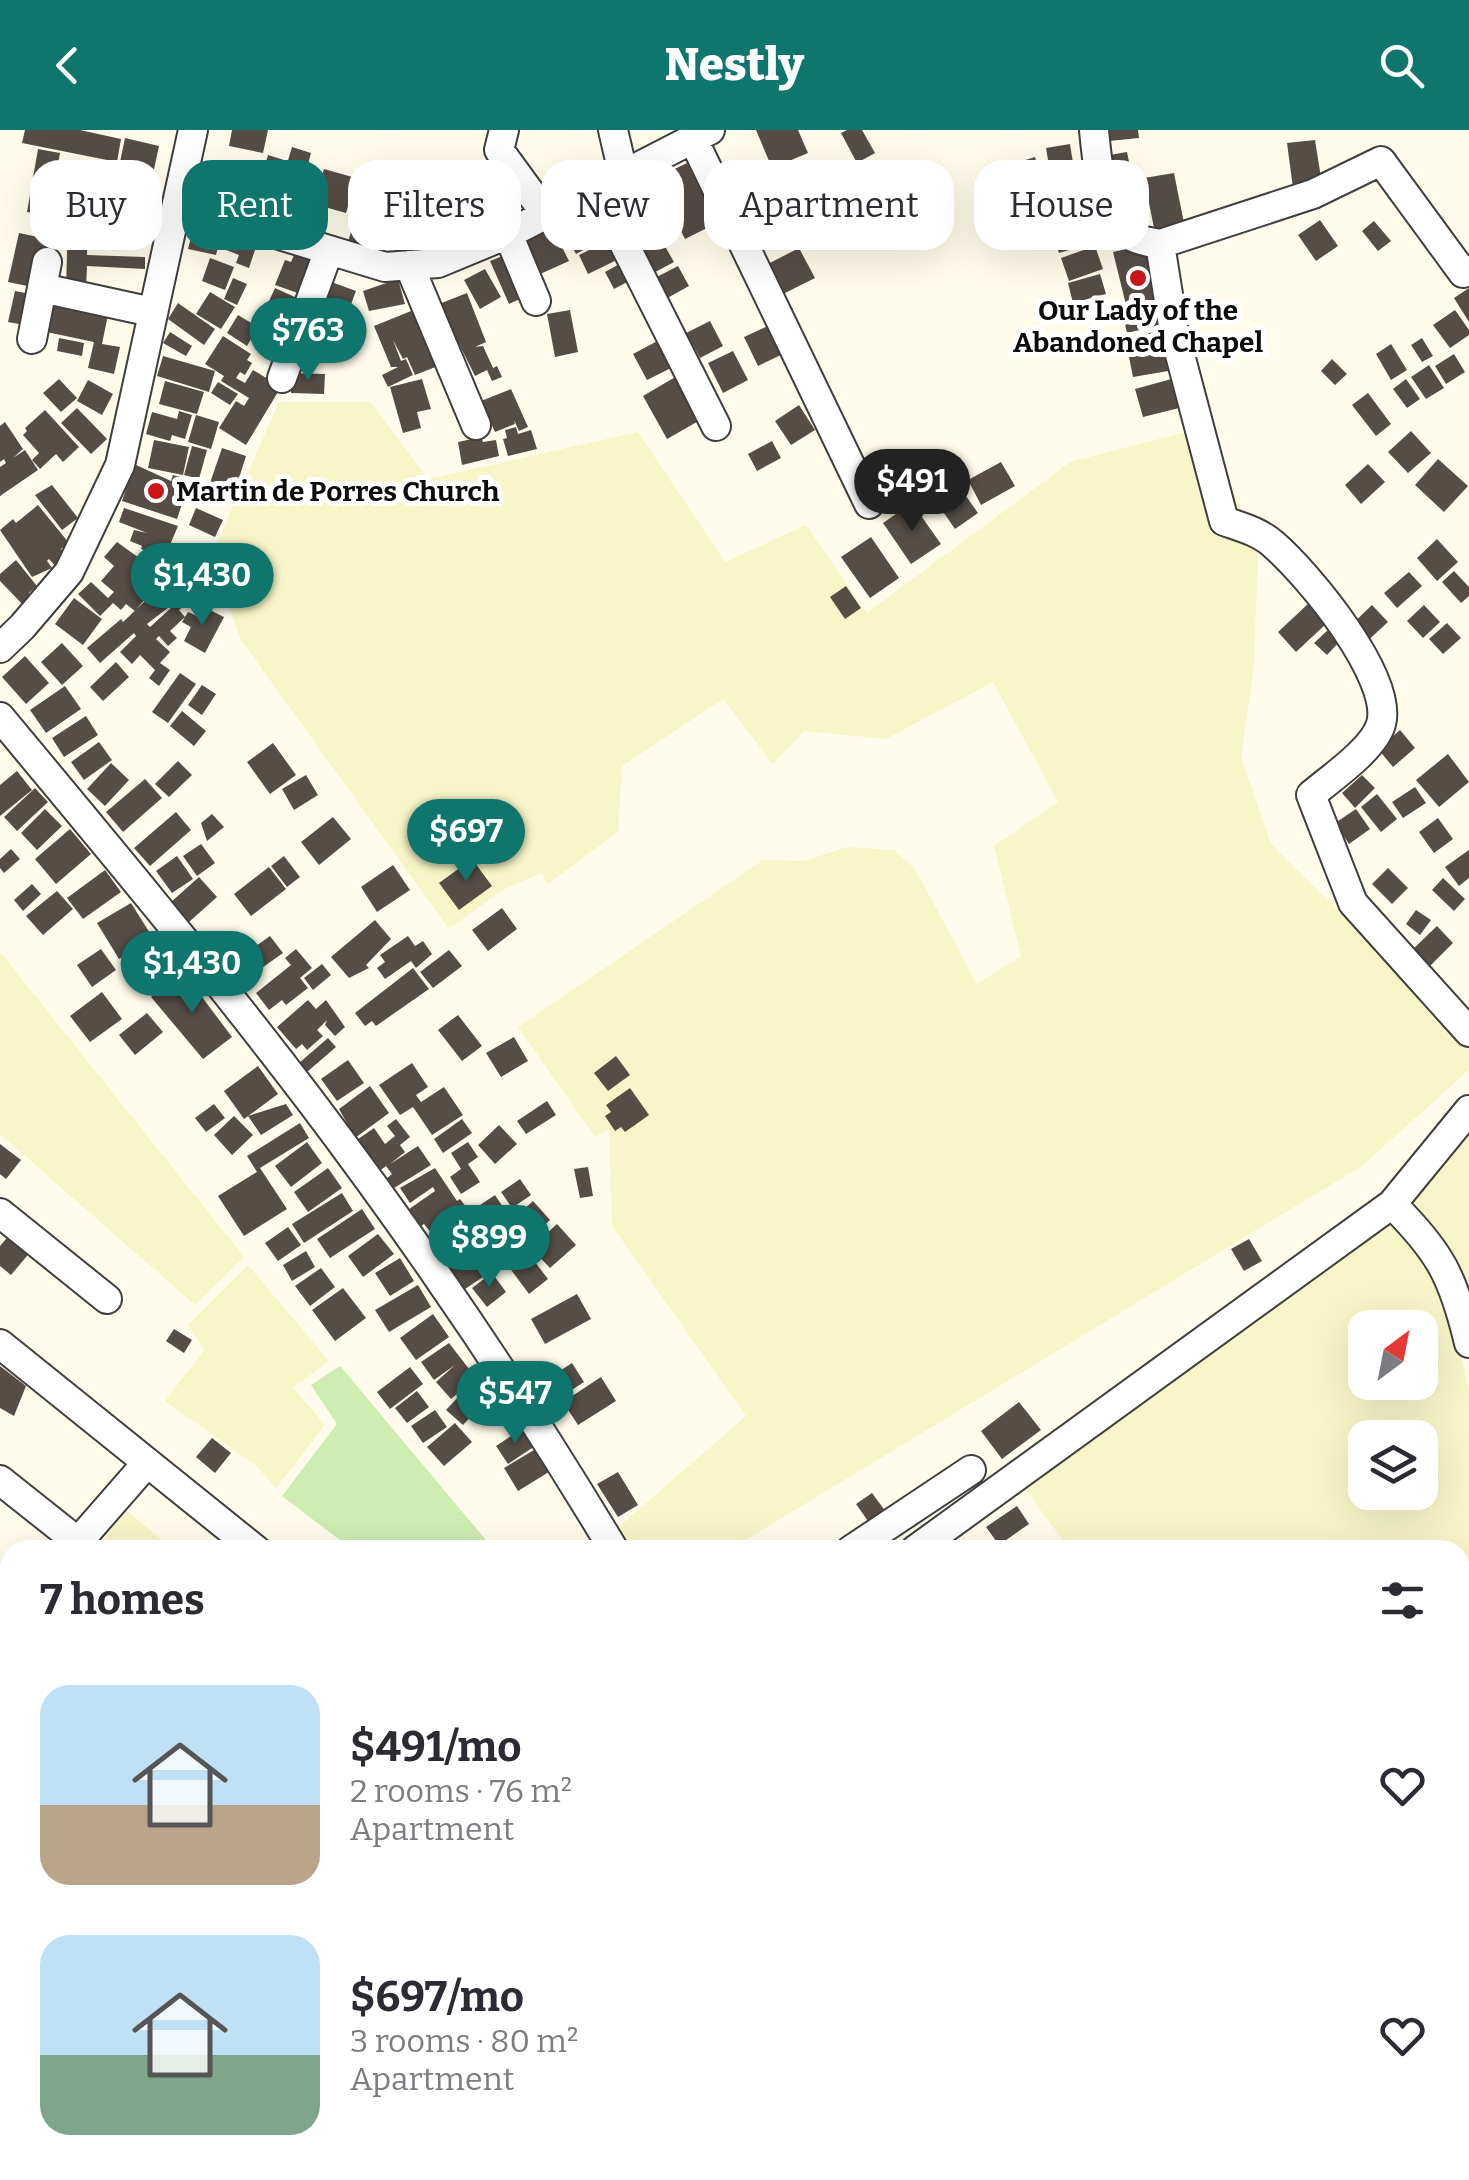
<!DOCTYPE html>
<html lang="en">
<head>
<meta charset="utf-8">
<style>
  :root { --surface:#fff; --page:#f7f7f7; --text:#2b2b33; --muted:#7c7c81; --accent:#0f766e }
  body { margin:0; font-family:Bitter,serif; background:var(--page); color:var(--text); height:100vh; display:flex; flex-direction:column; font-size:38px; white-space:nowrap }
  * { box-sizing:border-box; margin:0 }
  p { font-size:32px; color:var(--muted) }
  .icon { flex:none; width:55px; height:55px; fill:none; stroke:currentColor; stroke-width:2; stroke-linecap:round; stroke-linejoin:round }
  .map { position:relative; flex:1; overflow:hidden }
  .details { position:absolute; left:0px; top:1410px; width:1470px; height:640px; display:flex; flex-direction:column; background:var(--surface); border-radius:30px 30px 0 0; box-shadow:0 10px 40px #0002 }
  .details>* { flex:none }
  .hud { position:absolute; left:30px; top:30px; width:1410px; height:90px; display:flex; gap:20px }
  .needle { width:65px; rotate:32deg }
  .tools { position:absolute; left:1348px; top:1180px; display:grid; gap:20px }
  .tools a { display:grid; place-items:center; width:90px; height:90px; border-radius:20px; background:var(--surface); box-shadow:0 10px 40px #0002; font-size:50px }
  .price { position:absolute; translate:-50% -85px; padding:0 22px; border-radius:35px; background:var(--accent); color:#fff; font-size:32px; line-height:65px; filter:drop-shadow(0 2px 5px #0008) }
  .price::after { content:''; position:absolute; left:50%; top:60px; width:30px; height:22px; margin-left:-15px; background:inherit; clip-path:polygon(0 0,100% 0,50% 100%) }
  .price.on { background:#222; color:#fff }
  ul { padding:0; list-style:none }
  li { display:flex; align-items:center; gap:30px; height:250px; padding:0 40px }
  li span { display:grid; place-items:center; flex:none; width:280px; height:200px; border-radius:30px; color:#555 }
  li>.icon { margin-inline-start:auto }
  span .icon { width:120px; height:120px; fill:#fffc; stroke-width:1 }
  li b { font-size:42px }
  h2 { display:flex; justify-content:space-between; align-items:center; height:120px; padding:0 40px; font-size:42px }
  .tag { padding:0 35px; border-radius:30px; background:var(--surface); box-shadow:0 10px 40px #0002; font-size:35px; line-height:90px }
  .tag.on { background:var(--accent); color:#fff }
  header { display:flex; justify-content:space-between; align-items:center; height:130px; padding:0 40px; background:var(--accent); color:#fff; font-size:45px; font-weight:800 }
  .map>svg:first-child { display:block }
  .farmland { fill:#f8f6c8; fill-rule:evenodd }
  .green { fill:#ceedb0 }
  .forest { fill:#b0e08e }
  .building { fill:#564d47 }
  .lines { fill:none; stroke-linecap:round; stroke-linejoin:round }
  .minor-casing { stroke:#3f3f3f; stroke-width:32 }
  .minor { stroke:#fff; stroke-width:28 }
  .poi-dot { fill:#ca1618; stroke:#fff; stroke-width:4 }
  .labels { text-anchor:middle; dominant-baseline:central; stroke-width:10; stroke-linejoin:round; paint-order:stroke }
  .poi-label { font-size:28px; font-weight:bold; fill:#0c0c0c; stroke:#fff }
</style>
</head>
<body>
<header><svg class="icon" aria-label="back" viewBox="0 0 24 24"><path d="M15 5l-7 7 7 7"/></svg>Nestly<svg class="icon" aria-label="search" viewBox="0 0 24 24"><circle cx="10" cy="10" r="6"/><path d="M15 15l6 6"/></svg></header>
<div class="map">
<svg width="1469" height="2050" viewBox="0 0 1469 2050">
  <rect width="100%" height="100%" fill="#fffceb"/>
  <!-- farmland -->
  <path class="farmland" d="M279,272H370L428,349L638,302L725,432L806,395L867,483L1070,332L1205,297L1258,418L1254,537L1241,627L1271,714L1469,911V940L1362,1036L729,1420H635L616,1399L746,1286L612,1096L609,999L595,1007L518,897L763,730L804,731L847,717L894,720L915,739L977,854L1021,826L994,716L1058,672L993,552L886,609L804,601L773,634L723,569L622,636L618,702L548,754L541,743L501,761L449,799L241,510L226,468L216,415Z
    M0,822L244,1127L195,1175L0,1004Z
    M1469,992V1192L1398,1071Z
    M1387,1081L1428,1122L1451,1179L1469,1262V1986L1460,1992V1420H1070L1025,1359ZM1365,1198H1420V1252H1365ZM1365,1308H1420V1362H1365Z
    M248,1135L329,1231L293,1258L325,1295L276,1358L255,1335L165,1271L204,1220L188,1195Z
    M125,1379L174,1420H98Z
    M1469,1992V2050H1367L1385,2040H1460V1997Z
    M361,2040H629L630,2050H344L361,2043Z
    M1057,2040H1379L1363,2050H1043Z"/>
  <!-- green -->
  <path class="green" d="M340,1236L491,1416L449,1413L450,1420H353L282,1366L337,1294L311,1255Z"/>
  <!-- forest -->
  <path class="forest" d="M700,2040H883L879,2050H684Z"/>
  <!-- building -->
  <path class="building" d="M25,0H80L121,9L117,32L22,13Z
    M232,0H268L263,23L229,16Z
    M756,0H798L808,23L772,38Z
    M847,0H862L875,23L857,33L841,3Z
    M1107,0H1138L1139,8L1109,11Z
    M125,8L159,16L153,44L119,37Z
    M1315,10L1322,54L1293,58L1287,13Z
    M1070,14L1074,39L1050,42L1046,18Z
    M292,17L311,23L306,42L286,37Z
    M38,19L60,23L49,86L27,82Z
    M1127,22L1132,47L1108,51L1104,26Z
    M268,25L284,30L267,92L220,79L234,30L264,39Z
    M1035,27L1042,52L1023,57L1016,33Z
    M687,33L717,93L685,109L654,49Z
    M324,39L356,48L346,83L314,74Z
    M1174,43L1186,103L1156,108L1144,48Z
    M432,44L459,94L438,105L412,55Z
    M1087,46L1093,64L1084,66L1087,74L1078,77L1081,86L1056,94L1044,60Z
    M69,49H90L87,125L145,127V139L87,136L86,160H66Z
    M513,51L525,71L505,82L494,62Z
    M642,65L657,98L631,109L616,77Z
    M362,67L387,75L372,123L347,115Z
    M481,68L493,93L474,102L463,77Z
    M414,69L431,100L410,110L394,79Z
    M774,83L786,103L758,117L747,97Z
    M1023,84L1031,104L1009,112L1001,92Z
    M601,86L611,105L576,124L566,106Z
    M196,88L214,94L211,103L221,106L216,125L188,119Z
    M1088,88L1096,112L1059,123L1051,100Z
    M1320,90L1338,116L1316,131L1298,105Z
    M1374,91L1391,111L1378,121L1362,101Z
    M551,95L569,131L538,145L521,109Z
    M228,99L258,111L249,138L236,133L239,125L221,118Z
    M19,103L47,109L37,158L8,152Z
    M658,104L674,132L646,147L631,118Z
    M614,108L623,127L588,144L579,125Z
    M1148,114L1163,174L1128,183L1113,122Z
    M1095,116L1103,139L1069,151L1061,128Z
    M799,118L815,148L779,166L764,136Z
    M294,125L321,134L309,167L275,155L285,130L291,132Z
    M505,125L524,167L509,174L490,131Z
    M210,128L234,137L225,160L202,151Z
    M625,131L635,148L614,159L605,142Z
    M678,136L689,156L662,171L651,150Z
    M485,139L501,167L480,179L464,150Z
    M1100,144L1106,164L1073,173L1068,153Z
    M233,148L247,154L237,175L224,169Z
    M398,149L405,174L369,181L363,161Z
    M326,150L356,161L341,201L311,190Z
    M275,158L308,173L292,192L265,180Z
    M1469,158V192L1454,168Z
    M15,161L36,165L29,196L8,192Z
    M210,162L235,177L221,199L196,184Z
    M467,163L486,212L475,217L483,216L493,238L497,236L502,247L492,251L487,240L475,246L439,174Z
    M43,169L110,175L102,214L120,217L114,244L88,238L94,212L37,200Z
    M178,173L215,199L204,215L168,189Z
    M1160,177L1164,194L1127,203L1123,186L1127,185L1129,192L1128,184Z
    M416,179L443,234L415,245L407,227L403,229L393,210L401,231L406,229L413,245L388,257L382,245L398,237H391L374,196Z
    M570,180L578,222L555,227L547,184Z
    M1455,180L1469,200V205L1450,218L1433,195Z
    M238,185L258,197L247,216L227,203Z
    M710,191L723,216L700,228L686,203Z
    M772,194L785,223L758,236L744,207Z
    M1167,200L1174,240L1133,247L1125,207Z
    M170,202L192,216L186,226L163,213Z
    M223,206L251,224L247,230L252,233L245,245L240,242L236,248L245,253L253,240L281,257L246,315L219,298L236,271L244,276L249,268L221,251L224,246L205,234Z
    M59,208L84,213L82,226L57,221Z
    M663,208L677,235L647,250L633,224Z
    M1422,208L1433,226L1422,232L1411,215Z
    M1391,214L1407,240L1391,250L1376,224Z
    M733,221L748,250L723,263L708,233Z
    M1454,224L1465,242L1446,254L1435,236Z
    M163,226L215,241L209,262L157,246Z
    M1332,229L1347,244L1335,255L1321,241Z
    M1429,235L1444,258L1426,269L1411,247Z
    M291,243L325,244L324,264L291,263Z
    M677,246L702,289L667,309L643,266Z
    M1175,248L1183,277L1143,287L1135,259Z
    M59,249L77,268L61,282L43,263Z
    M422,249L431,279L417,282L421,298L403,303L390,257Z
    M1406,249L1420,269L1407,278L1393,259Z
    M88,250L113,264L102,285L77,271Z
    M165,251L204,262L197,284L159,274Z
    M218,252L238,264L230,275L211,263Z
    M511,259L528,297L519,301L514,290L515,294L495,302L481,271Z
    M1368,263L1391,294L1376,306L1352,275Z
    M799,275L815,300L791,315L775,291Z
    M77,278L107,309L91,324L61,293Z
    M45,280L79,317L63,332L56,324L40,339L32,330L39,323L23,305L27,301L25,298Z
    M179,281L192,285L185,309L172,305L170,311L146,304L152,282L177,289Z
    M196,285L219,292L211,319L188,312Z
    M5,292L23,319L13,328L25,320L38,340L0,366V337L6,333L4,329L0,332V296Z
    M516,297L518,304L531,300L537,319L508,326L503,309L507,308L505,300Z
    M1411,301L1431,323L1408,343L1388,322Z
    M481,307L483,312L496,310L499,326L462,335L458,312Z
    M154,310L189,317L183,345L148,338Z
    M772,311L781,328L757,341L748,324Z
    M192,316L207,320L199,349L184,345Z
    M222,318L246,326L235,361L210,353Z
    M1438,329L1468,356L1444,382L1415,355Z
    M1001,332L1015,356L981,375L968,350Z
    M134,334L171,351L173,345L190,350L177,389L122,371Z
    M1368,334L1385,352L1361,374L1345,355Z
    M956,352L978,383L955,399L933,367Z
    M52,355L78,388L62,400L35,365Z
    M912,373L941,414L911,434L883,393Z
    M38,375L69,413L61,419L68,427L56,437L49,429L47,431L52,438L32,447L0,400L13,389L16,393Z
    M124,378L178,396L164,429L148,425L149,422L141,419L142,416L130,411L134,400L147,403L119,392Z
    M196,378L223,390L215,407L189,395Z
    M871,407L899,448L870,468L841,427Z
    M1437,409L1458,432L1437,451L1417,428Z
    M117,412L153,438L140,454L142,457L149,449L156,456L135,481L126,474L121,480L113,473L100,486L78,464L91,452L108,468L114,462L101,451L114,436L104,427Z
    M172,420L211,445L199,464L191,459L187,466L155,446Z
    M16,430L37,456L29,463L38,473L29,481L0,451V444Z
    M1454,441L1469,457V466L1461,473L1442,452Z
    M1409,442L1422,456L1397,478L1384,463Z
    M163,454L178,470L147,494L150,497L180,470L185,475L179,480L185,487L170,501L177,508L168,516L159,506L156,509L170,522L160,533L170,540L159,556L149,548L155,540L140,525L132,534L120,522L136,506L134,503L100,533L87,518L121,489L123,492Z
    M846,456L861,478L845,489L830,467Z
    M74,468L102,489L83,515L55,494Z
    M1309,473L1327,493L1296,522L1278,502Z
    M1372,475L1388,492L1363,515L1347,499Z
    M1424,475L1440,492L1423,508L1407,491Z
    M202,476L224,487L205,523L184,511L191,497L182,492L188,482L197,486Z
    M1447,493L1461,508L1443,524L1429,509Z
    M1329,499L1341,510L1327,525L1314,513Z
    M62,513L83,536L62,555L41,532Z
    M25,526L49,553L26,574L2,547Z
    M116,532L129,547L103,571L90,557Z
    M180,543L196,554L168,593L152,582Z
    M202,555L216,564L202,585L188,575Z
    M65,556L81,579L46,603L30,580Z
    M182,581L206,601L194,616L170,596Z
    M86,586L98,605L64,627L52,608Z
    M1400,600L1415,618L1393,637L1378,619Z
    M99,612L112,630L84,650L71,632Z
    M273,613L296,645L270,664L247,632Z
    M1448,624L1469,652L1439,677L1416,650Z
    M178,631L192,645L169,667L155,654Z
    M111,633L129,650L105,676L87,659Z
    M17,641L32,660L0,686V655Z
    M306,645L318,665L294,680L282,659Z
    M1362,645L1375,658L1355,678L1342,663Z
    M145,649L162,668L123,702L106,682Z
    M1415,657L1426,673L1403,688L1392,672Z
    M35,658L48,672L17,701L4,687Z
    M1377,664L1397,689L1381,702L1361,677Z
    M45,679L62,696L37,720L21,703Z
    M1356,679L1370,699L1349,714L1335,693Z
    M176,682L191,700L150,736L134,718Z
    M212,684L224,697L207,711L201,693Z
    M333,687L351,709L319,735L301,712Z
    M1438,688L1453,709L1434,723L1419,702Z
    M70,699L91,724L56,754L35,729Z
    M201,714L215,733L197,746L183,726Z
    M11,719L20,729L4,743L0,738V729Z
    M1469,720V748L1459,756L1445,737Z
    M177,726L193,749L172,763L156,741Z
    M284,726L300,747L287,757L271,736Z
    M472,729L492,756L459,780L439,753Z
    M393,735L410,760L377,782L361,757Z
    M269,737L286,759L251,786L234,764Z
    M1388,738L1408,758L1392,774L1372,754Z
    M105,740L121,762L83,789L67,768Z
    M199,747L217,767L189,792L171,772Z
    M1443,748L1465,769L1454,781L1432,760Z
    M32,754L41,764L23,781L14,770Z
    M57,761L73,779L43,805L26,786Z
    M131,773L153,808L119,829L97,793Z
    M502,778L517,799L488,821L472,800Z
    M1416,780L1431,790L1420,805L1406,794Z
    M375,790L391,809L366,835L369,838L349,848L331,827Z
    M1437,796L1453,813L1427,839L1410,822Z
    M270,806L283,823L259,840L253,831L235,844L224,829L251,809L256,816Z
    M408,806L415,816L423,811L432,824L416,838L411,831L385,849L377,838L385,832L380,825Z
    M101,819L116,840L92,857L77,835Z
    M296,819L312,838L300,848L308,858L286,875L282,870L269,880L256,863L291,835L285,828Z
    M162,820L177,839L145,864L130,845Z
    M449,820L462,836L433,858L420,842Z
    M322,834L331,845L313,860L304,848Z
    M413,838L429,859L376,896L372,891L365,896L355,883Z
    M184,843L232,907L203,929L151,867Z
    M102,862L122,889L90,912L70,886Z
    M308,870L316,879L326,870L345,897L335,906L325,895L327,890L317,900L323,906L307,920L302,914L296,919L277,897Z
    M147,883L163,902L135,925L119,905Z
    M458,885L482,916L462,931L438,900Z
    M514,907L528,931L501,947L486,923Z
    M328,908L336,917L307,942L299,933Z
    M616,926L630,945L608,961L594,943Z
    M348,930L364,953L337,971L321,949Z
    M412,933L428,957L416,965L421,972L444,957L463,985L432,1005L413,977L400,985L379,955Z
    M258,936L278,964L244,989L224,961Z
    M370,956L389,983L355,1008L339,979Z
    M630,958L649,985L625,1002L621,997L615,1001L605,986L611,982L606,975Z
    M547,971L556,985L526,1004L517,991Z
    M214,974L225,988L206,1002L195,988Z
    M286,974L293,985L261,1005L248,986Z
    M234,986L253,1005L232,1025L214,1005Z
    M396,989L410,1007L400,1015L405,1022L390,1034L418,1016L431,1035L394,1058L387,1048L392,1044L386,1036L374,1045L351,1014L374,998L385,1014L395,1006L387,996Z
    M462,989L472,1003L443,1023L434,1009Z
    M300,993L309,1008L260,1038L287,1079L244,1106L218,1066L257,1042L247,1026Z
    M499,995L517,1014L495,1034L478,1015Z
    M307,1012L322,1033L291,1057L275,1036Z
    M468,1012L478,1027L468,1034L480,1052L461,1064L450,1047L461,1039L451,1023Z
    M0,1014L21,1030L6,1049L0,1044Z
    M588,1037L593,1066L580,1068L574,1039Z
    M328,1038L342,1058L308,1082L294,1062Z
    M435,1038L457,1071L460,1069L477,1091L462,1104L482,1089L492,1103L453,1130L424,1094L414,1101L402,1084L435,1061L433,1057L410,1073L400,1058Z
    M520,1049L531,1065L512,1078L501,1062Z
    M342,1063L353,1081L304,1113L292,1094Z
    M495,1065L507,1083L492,1093L480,1075Z
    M533,1071L550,1090L527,1111L510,1092Z
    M362,1079L375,1099L330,1128L317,1109Z
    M557,1094L576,1115L550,1138L531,1118Z
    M288,1097L301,1115L278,1131L265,1113Z
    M11,1103L32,1120L11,1145L0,1136V1116Z
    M378,1104L394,1124L363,1147L348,1126Z
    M488,1109L504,1133L456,1165L440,1140Z
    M1249,1109L1262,1131L1244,1141L1231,1119Z
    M525,1119L548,1149L529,1164L506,1133Z
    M306,1121L315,1137L292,1151L283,1135Z
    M400,1128L414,1151L390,1166L375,1143Z
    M321,1138L335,1157L310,1176L295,1156Z
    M492,1143L506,1162L487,1177L472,1158Z
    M418,1155L431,1177L389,1202L375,1180Z
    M343,1158L366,1188L335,1211L312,1180Z
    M577,1164L591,1189L545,1214L531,1189Z
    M433,1184L449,1207L416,1230L400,1208Z
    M174,1199L192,1210L184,1223L166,1211Z
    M449,1213L476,1248L451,1269L436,1252L455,1235L434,1250L421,1232Z
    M572,1233L584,1252L558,1269L546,1250Z
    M0,1236L26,1256L14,1286L0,1278Z
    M410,1237L423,1254L390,1279L377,1262Z
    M601,1247L616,1271L578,1295L563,1272Z
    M476,1248L492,1264L463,1295L446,1280Z
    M417,1261L429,1277L407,1293L395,1278Z
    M1019,1272L1041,1300L1002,1329L981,1301Z
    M435,1280L447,1297L423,1313L411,1296Z
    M455,1293L472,1312L444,1336L427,1317Z
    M523,1298L535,1316L508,1334L496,1316Z
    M212,1308L231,1323L215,1343L196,1327Z
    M544,1314L557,1337L518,1361L504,1338Z
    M618,1342L638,1375L618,1387L597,1354Z
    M872,1363L889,1386L873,1398L856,1374Z
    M1017,1376L1029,1394L999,1415L986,1397Z"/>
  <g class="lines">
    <defs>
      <path id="minor" d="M504,0L499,20L545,83
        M613,0L623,43
        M694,0L693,9L869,374
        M1094,0C1097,31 1101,86 1129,105C1138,111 1150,112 1160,114
        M595,56L716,296
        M177,74L385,137L438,133L508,104L710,0
        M508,104L536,171
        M409,135L476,295
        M1469,140L1463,143L1381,31L1313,64L1160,114L1174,202L1224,391C1241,397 1260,402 1273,414C1308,444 1394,548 1381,594C1374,619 1331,648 1311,665L1353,773L1469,902
        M42,158L152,182
        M32,209L47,132
        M282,248L329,120
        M0,518L22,497L69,442L120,335L193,0
        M0,587C105,713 210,839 309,969C419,1114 521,1265 614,1420
        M1392,1074C1440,1122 1453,1146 1469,1213
        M0,1083L107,1169
        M0,1214L256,1420
        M0,1350L78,1412L146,1334
        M851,1420L971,1340
        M915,1420L1392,1074L1469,980
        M1017,2040L1023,2050"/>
    </defs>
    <!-- minor casing -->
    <use href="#minor" class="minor-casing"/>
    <!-- minor -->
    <use href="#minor" class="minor"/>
  </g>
  <!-- markers -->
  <g class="poi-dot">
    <circle cx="1138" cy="148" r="10"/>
    <circle cx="156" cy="361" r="10"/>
  </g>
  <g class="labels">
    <!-- poi labels -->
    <g class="poi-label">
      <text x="1138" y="180">Our Lady of the<tspan x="1138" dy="32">Abandoned Chapel</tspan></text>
      <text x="176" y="361" text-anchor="start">Martin de Porres Church</text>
    </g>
  </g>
</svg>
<div class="tools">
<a><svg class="needle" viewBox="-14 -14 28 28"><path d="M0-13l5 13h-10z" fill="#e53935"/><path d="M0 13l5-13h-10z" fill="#7c7c81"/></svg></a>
<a><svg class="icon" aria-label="layers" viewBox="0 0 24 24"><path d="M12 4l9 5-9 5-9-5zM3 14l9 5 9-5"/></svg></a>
</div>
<b class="price" style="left:308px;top:253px">$763</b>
<b class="price on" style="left:912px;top:404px">$491</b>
<b class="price" style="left:202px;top:498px">$1,430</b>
<b class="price" style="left:466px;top:754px">$697</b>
<b class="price" style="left:192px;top:886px">$1,430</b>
<b class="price" style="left:489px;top:1160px">$899</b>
<b class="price" style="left:515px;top:1316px">$547</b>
<div class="hud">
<a class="tag">Buy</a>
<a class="tag on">Rent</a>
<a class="tag">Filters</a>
<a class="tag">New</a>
<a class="tag">Apartment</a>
<a class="tag">House</a>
</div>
<section class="details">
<h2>7 homes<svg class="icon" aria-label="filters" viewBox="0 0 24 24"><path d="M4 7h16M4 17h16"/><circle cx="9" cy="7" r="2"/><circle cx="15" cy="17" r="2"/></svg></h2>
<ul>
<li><span style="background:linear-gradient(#bfe0f5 60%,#b9a48a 0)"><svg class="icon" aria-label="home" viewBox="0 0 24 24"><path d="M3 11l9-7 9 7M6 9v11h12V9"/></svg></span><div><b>$491/mo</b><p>2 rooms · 76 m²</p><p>Apartment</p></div><svg class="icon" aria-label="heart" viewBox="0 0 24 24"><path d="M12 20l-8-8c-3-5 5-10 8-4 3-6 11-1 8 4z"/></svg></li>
<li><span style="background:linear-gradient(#bfe0f5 60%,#7fa58c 0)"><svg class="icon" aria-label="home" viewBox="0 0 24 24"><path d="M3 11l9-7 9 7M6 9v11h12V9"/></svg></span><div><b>$697/mo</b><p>3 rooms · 80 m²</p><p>Apartment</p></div><svg class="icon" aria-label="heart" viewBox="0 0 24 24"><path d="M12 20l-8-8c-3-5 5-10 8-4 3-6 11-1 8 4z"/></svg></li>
</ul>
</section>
</div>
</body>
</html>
